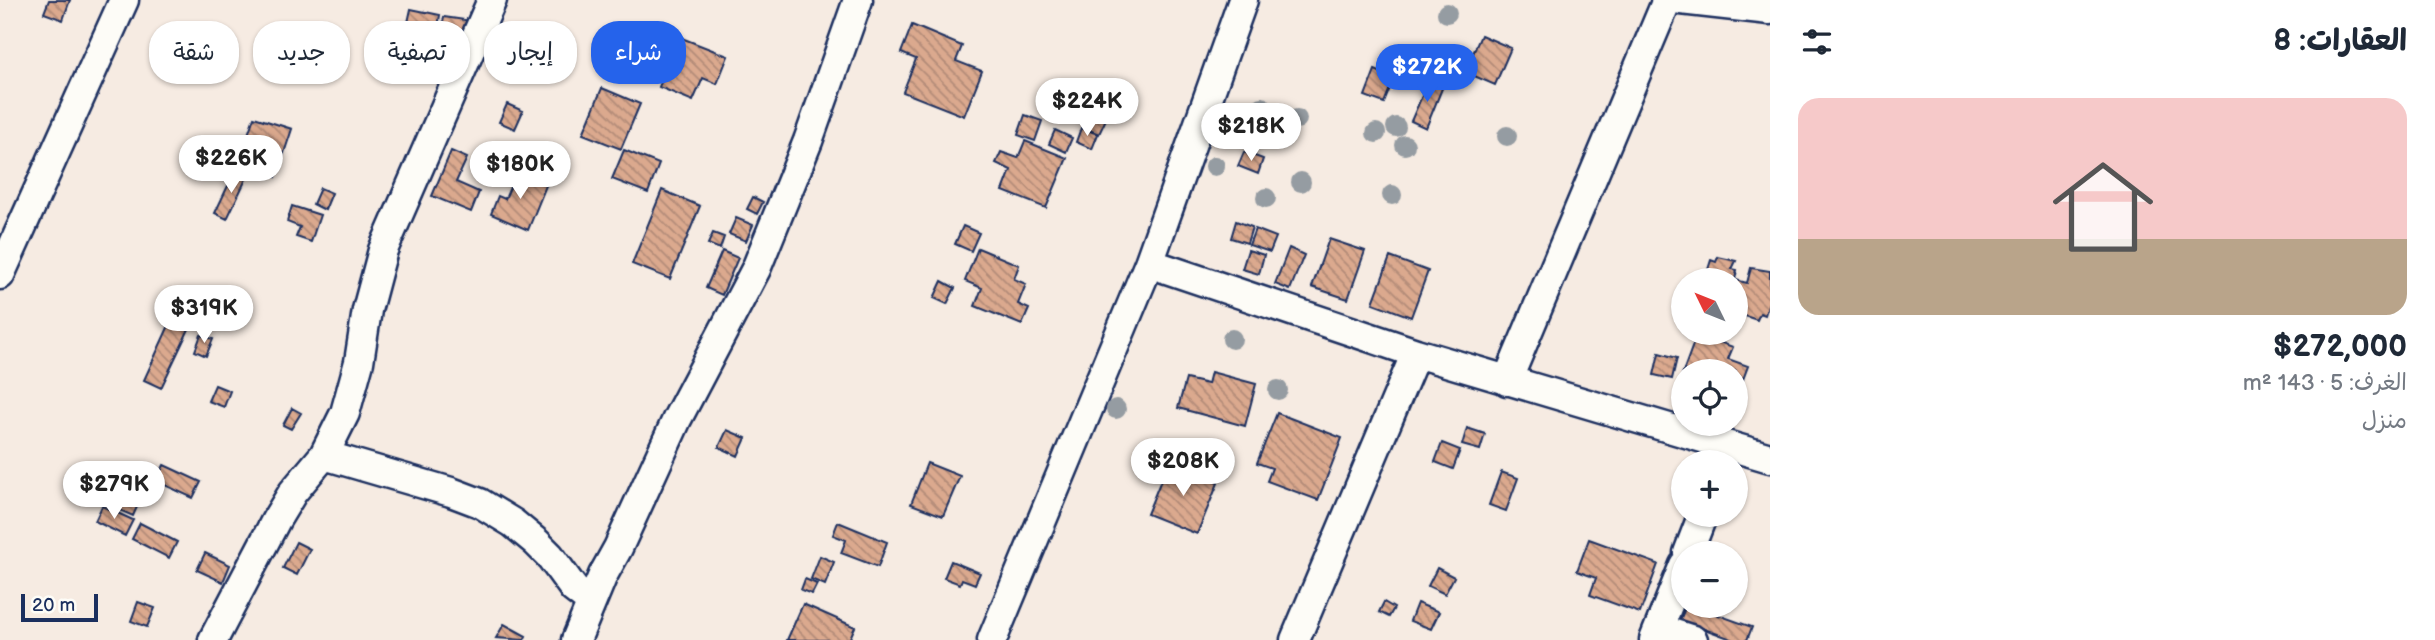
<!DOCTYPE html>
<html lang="ar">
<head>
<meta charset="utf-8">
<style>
  :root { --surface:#fff; --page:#f6f6f7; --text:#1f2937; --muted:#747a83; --accent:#2563eb }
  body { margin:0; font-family:"Balsamiq Sans","Playpen Sans Arabic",sans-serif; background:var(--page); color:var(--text); direction:rtl; height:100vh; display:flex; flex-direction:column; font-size:26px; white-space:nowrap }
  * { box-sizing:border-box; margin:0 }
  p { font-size:23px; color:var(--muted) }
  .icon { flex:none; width:38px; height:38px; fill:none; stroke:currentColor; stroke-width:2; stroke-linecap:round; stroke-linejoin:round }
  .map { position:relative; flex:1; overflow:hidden; direction:ltr }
  .details { display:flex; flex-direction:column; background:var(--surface); width:665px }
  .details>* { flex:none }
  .guide { position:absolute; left:21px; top:21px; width:665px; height:63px; direction:rtl; display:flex; gap:14px }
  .needle { width:46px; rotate:313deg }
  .controls { position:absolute; left:1671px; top:268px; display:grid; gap:14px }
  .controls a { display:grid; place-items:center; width:77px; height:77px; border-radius:50%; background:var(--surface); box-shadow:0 2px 5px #0004; font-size:35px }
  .scale { position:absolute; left:21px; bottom:18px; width:77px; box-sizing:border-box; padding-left:7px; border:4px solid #1b2f5e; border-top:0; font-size:19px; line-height:24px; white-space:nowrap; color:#1b2f5e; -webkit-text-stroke:5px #fdfcf7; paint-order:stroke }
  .price { position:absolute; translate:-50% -60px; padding:0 16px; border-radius:24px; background:#fff; color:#222; font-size:23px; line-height:46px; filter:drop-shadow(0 2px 4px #0008) }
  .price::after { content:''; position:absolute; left:50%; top:42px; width:21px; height:16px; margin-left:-10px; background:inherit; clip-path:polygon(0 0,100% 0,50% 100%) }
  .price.active { background:var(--accent); color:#fff }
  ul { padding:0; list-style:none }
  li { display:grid; align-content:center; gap:14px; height:371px; padding:0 28px }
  li span { display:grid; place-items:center; height:217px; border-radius:21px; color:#555 }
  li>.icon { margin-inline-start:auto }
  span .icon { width:126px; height:126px; fill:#fffc; stroke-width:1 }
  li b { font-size:30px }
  h2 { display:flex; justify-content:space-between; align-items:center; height:84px; padding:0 28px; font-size:30px }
  .pill { padding:0 24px; border-radius:28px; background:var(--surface); box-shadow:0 2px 5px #0004; font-size:24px; line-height:63px }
  .pill.active { background:var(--accent); color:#fff }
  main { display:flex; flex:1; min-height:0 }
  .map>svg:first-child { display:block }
  .building { fill:url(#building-back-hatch); stroke:#1b2f5e; stroke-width:2 }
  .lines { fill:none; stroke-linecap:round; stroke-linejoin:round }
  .minor-casing { stroke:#1b2f5e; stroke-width:33 }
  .minor { stroke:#fdfcf7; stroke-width:28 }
  .tree { fill:#959ca2 }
</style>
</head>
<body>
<main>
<section class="details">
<h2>العقارات: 8<svg class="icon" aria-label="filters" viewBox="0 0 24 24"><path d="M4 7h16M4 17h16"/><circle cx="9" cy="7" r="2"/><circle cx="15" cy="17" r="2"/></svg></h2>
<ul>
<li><span style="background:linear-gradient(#f6c9c9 65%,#b9a48a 0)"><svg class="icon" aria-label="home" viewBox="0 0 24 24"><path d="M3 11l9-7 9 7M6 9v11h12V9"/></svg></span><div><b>$272,000</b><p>الغرف: 5 · 143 m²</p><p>منزل</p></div></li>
</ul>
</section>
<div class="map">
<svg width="1770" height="640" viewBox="0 0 1770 640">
  <defs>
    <pattern id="building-back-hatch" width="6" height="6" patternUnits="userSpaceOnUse" patternTransform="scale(1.75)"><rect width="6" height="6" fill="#dba98e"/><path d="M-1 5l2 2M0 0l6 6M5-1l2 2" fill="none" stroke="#b18a77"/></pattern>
  </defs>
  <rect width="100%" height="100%" fill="#f6ebe2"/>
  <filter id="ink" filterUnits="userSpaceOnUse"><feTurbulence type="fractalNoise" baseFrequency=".0143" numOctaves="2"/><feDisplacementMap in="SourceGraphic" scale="14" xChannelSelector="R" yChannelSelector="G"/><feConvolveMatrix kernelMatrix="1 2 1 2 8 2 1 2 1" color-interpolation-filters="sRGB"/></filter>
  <g filter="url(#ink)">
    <!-- building -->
    <path class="building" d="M49,0H70L63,20L44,13Z
      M411,9L440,15L437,33L407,27Z
      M444,17L472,21L469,38L441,34Z
      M912,25L962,46L956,61L982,71L964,116L903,92L916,59L901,53Z
      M1481,35L1511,48L1495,85L1465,72Z
      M679,37L728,56L717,84L703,78L693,101L659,87Z
      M1399,56L1417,63L1410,80L1391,73Z
      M1375,70L1394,78L1384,103L1365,96Z
      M1429,80L1443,86L1426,128L1411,121Z
      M602,88L640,104L621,149L583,134Z
      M1099,98L1113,104L1099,134L1085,128Z
      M507,104L523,111L515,129L499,122Z
      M1025,115L1042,121L1035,141L1018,135Z
      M254,117L292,129L276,177L238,164Z
      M1081,128L1098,134L1092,149L1076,142Z
      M1055,130L1072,138L1066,152L1049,144Z
      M1025,141L1067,158L1046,208L1003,191L1011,170L996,163L1001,152L1018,158Z
      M624,150L659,164L648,193L612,179Z
      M451,151L467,158L456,182L479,192L471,212L432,196Z
      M1244,152L1263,159L1258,174L1238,166Z
      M235,171L247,177L227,219L215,213Z
      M517,171L547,183L528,230L491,214L498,196L505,199Z
      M320,188L332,193L325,210L313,204Z
      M662,190L700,206L670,279L632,264Z
      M753,197L763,202L757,214L747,209Z
      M292,206L320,215L311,242L296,237L300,227L287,222Z
      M736,218L753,225L746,241L729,234Z
      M1236,221L1252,227L1247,243L1231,238Z
      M963,226L979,233L971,251L955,244Z
      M1255,229L1276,237L1270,252L1249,245Z
      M713,233L724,237L720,249L708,244Z
      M1329,239L1365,251L1348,299L1312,287Z
      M978,248L1019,265L1014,279L1026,284L1018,304L1029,309L1022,325L975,306L982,288L965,281Z
      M1289,248L1304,255L1290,290L1275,284Z
      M1248,250L1264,255L1259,274L1242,269Z
      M722,251L738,258L722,295L706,288Z
      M1390,257L1428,271L1411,317L1373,303Z
      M1718,257L1736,261L1732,269L1737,270L1735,280L1705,279L1711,260L1716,262Z
      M1751,268L1770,271V299L1765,315L1760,313L1757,320L1736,313V280L1747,283Z
      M942,281L955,288L947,304L934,298Z
      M171,321L189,329L161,388L144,380Z
      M1697,334L1733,347L1728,359L1748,366L1736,398V371H1684V408L1679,406L1683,393L1676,391Z
      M201,335L213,339L206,356L195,351Z
      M1659,353L1677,358L1672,379L1654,375Z
      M1211,372L1256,384L1245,426L1178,408L1186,379L1208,384Z
      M215,385L230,391L224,407L208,401Z
      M292,408L301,413L291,429L283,425Z
      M1277,413L1342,438L1318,500L1267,481L1272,468L1257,463Z
      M1467,428L1485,434L1480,450L1462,445Z
      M727,430L746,438L738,456L719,447Z
      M1442,443L1460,450L1453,469L1435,462Z
      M927,463L960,476L943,516L911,504Z
      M1168,463L1218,483L1197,534L1147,514Z
      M164,465L201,482L193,498L156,481Z
      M123,468L154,482L145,502L140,500L133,516L106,504Z
      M1501,472L1518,478L1506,511L1489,505Z
      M102,506L133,520L125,536L95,521Z
      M838,522L887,542L878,567L841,553L846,540L833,535Z
      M140,523L177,542L169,558L132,539Z
      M1589,539L1658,564L1640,613L1590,595L1596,578L1577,571Z
      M296,542L310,549L297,575L283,568Z
      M205,553L230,565L223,582L197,570Z
      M820,556L834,562L825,585L811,579Z
      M951,561L980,573L975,584L962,579L960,584L944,578Z
      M1437,568L1454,577L1445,594L1428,586Z
      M805,579L817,584L812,594L801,590Z
      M138,602L155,608L147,627L131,621Z
      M1384,602L1394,608L1389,617L1379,612Z
      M1417,603L1439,612L1431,629L1410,621Z
      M803,604L855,627L849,640H787Z
      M1686,606H1709L1707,611L1752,627L1747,640H1734L1680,620Z
      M504,624L526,636L524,640L496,638Z"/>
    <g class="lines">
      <defs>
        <path id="minor" d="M1681,0L1770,10
          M1149,263L1416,353L1770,458
          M0,275L124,0
          M1507,381L1667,0
          M324,455L451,492L480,503L513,523L536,542L550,556L574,589L591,602
          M1688,553L1703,514
          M1659,629L1693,640
          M213,640L276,520L293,492L324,455L345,413L359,362L367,310L383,250L492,0
          M576,640L603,575L618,548L677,419L756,269L808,141L858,0
          M992,640L1149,263L1243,0
          M1295,640L1416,353
          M1654,640L1684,565"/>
      </defs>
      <!-- minor casing -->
      <use href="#minor" class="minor-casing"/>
      <!-- minor -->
      <use href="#minor" class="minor"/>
    </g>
    <!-- trees -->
    <g class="tree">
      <circle cx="1447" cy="13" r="10"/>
      <circle cx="1262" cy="107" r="10"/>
      <circle cx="1297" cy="119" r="10"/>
      <circle cx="1396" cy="127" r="10"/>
      <circle cx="1268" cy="131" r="10"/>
      <circle cx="1376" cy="133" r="10"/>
      <circle cx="1507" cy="136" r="10"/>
      <circle cx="1405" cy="145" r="10"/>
      <circle cx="1215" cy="166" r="10"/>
      <circle cx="1301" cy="182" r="10"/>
      <circle cx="1392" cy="195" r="10"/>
      <circle cx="1266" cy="198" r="10"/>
      <circle cx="1232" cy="339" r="10"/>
      <circle cx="1278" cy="390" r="10"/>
      <circle cx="1116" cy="409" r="10"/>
    </g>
  </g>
</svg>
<div class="controls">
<a><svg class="needle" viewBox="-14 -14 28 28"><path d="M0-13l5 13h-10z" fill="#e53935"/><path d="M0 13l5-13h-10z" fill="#747a83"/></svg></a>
<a><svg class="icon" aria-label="locate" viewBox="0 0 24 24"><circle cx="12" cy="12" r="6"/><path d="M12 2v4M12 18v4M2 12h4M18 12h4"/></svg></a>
<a>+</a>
<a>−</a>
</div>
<div class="scale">20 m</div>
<b class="price active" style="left:1427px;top:104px">$272K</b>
<b class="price" style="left:1087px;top:138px">$224K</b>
<b class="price" style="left:1251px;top:163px">$218K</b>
<b class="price" style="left:231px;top:195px">$226K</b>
<b class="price" style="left:520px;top:201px">$180K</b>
<b class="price" style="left:204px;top:345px">$319K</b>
<b class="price" style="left:1183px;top:498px">$208K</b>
<b class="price" style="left:114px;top:521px">$279K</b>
<div class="guide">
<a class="pill active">شراء</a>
<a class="pill">إيجار</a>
<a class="pill">تصفية</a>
<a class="pill">جديد</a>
<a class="pill">شقة</a>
</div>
</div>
</main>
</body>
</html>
